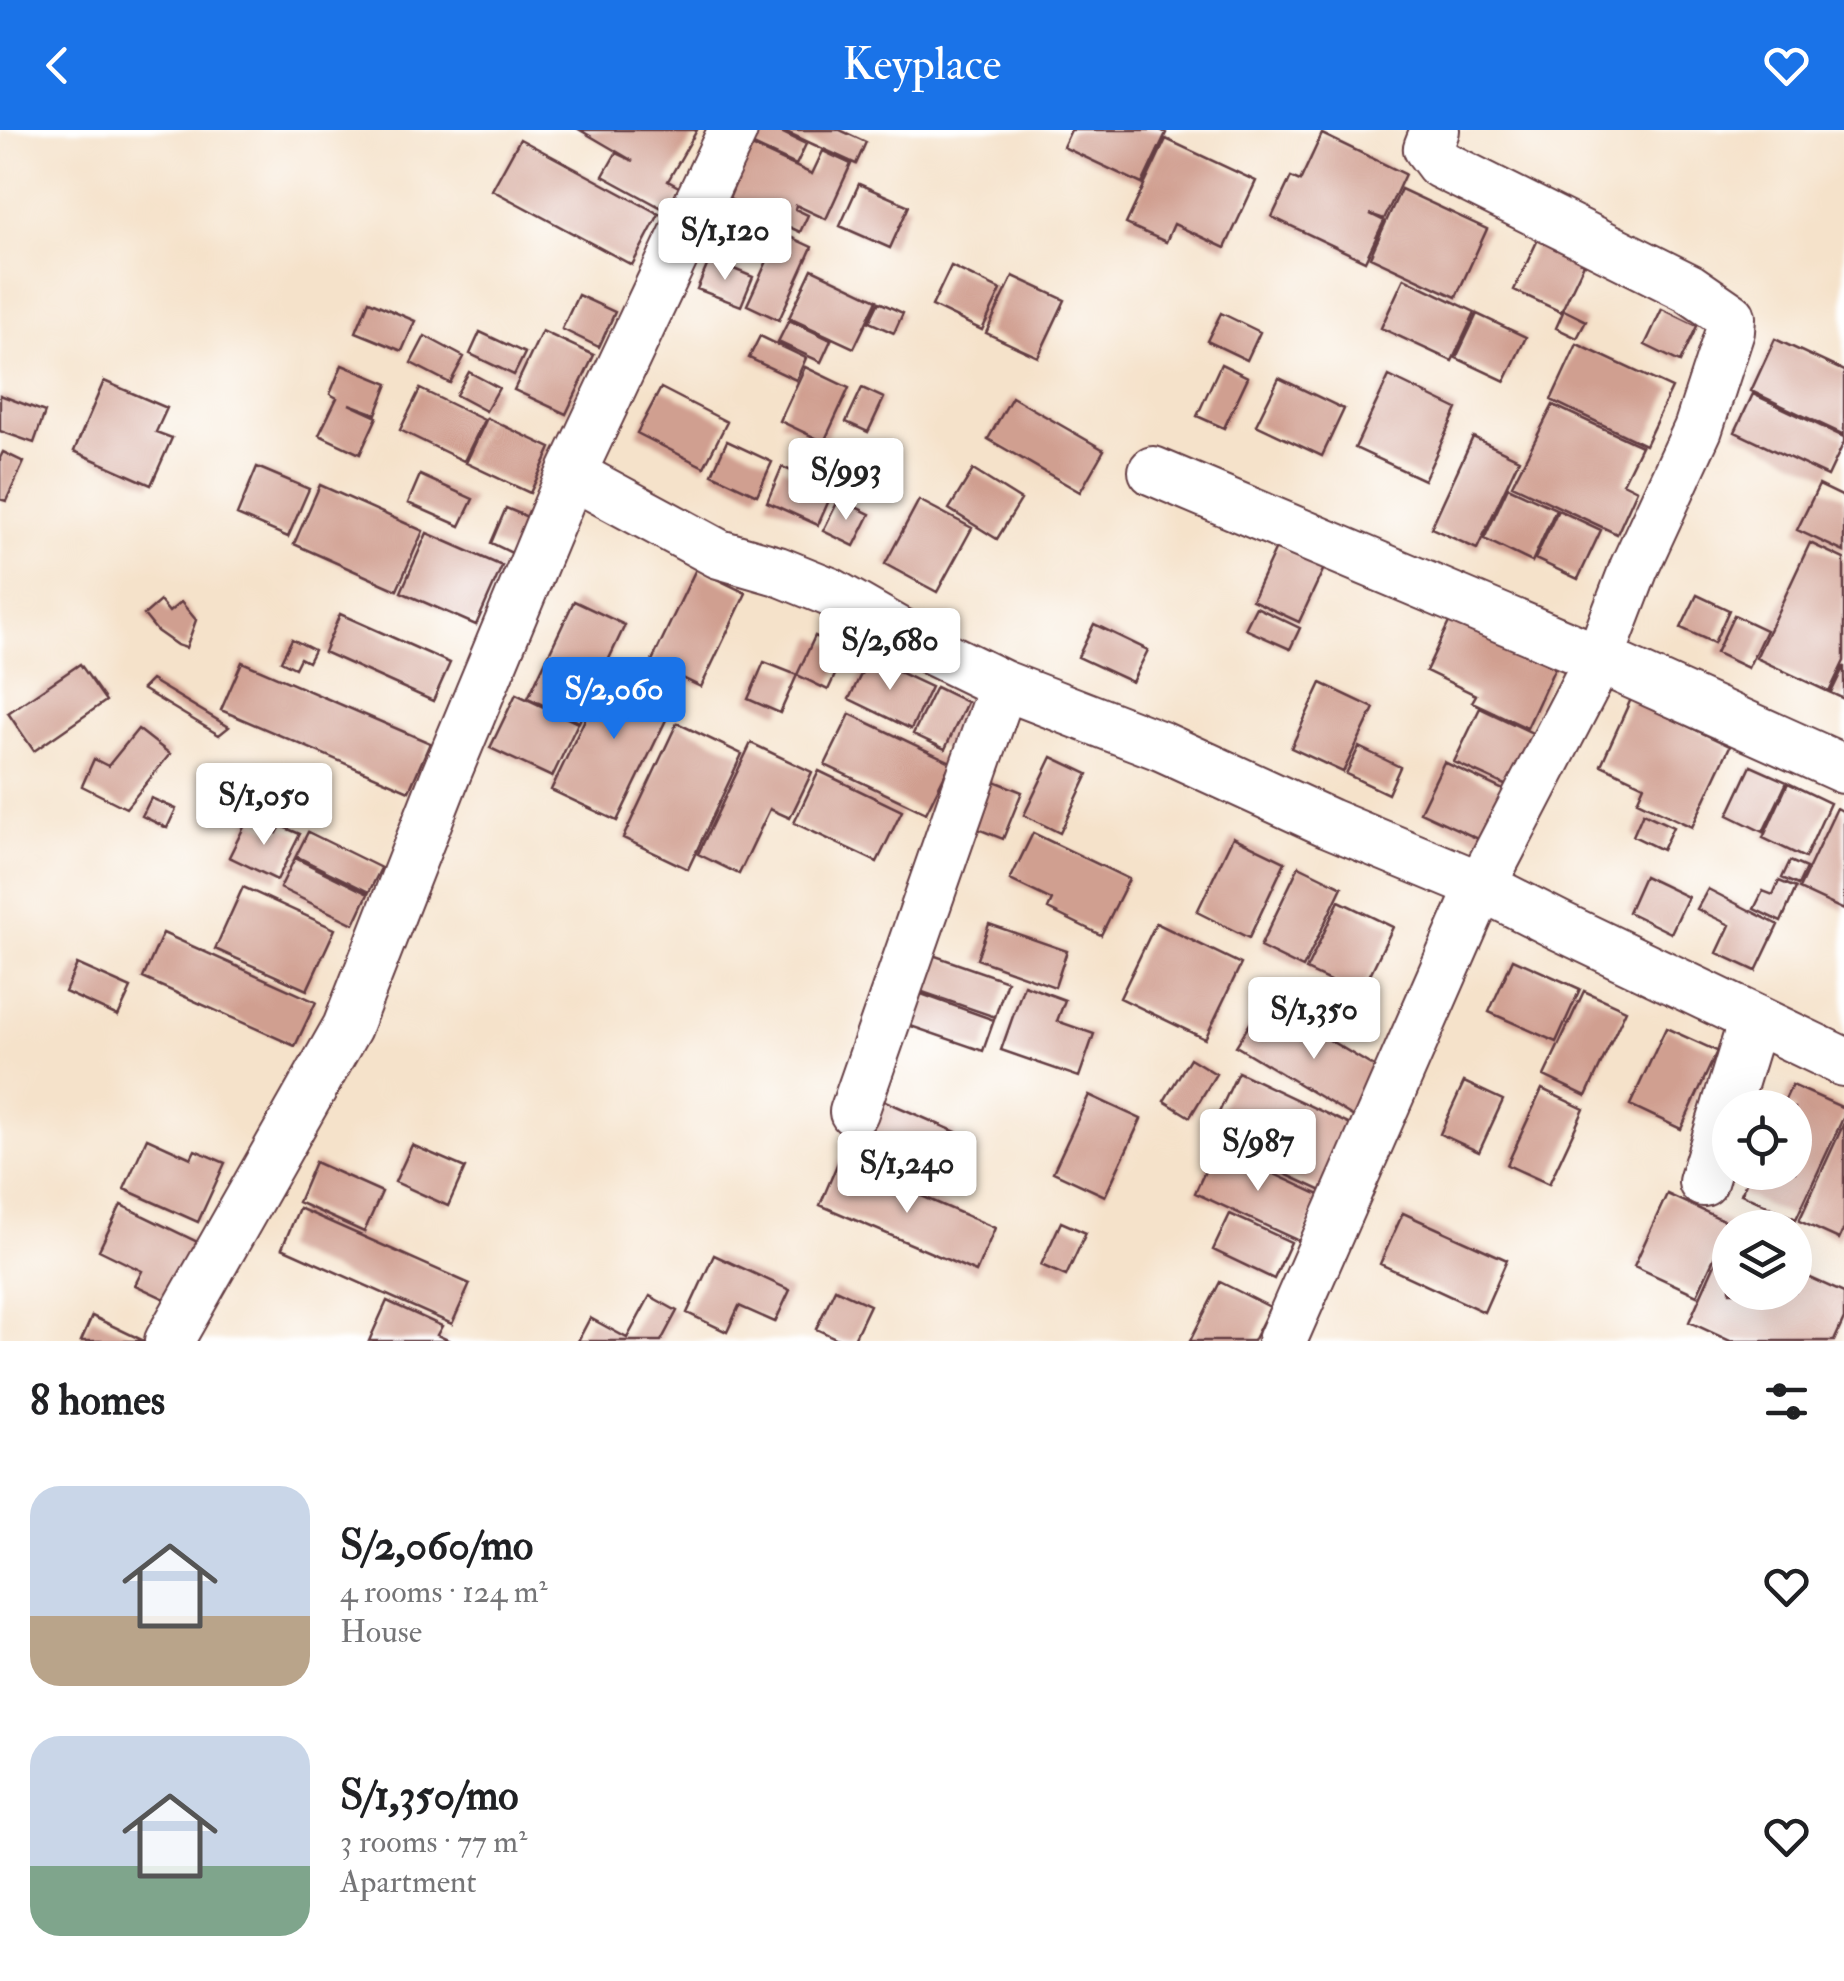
<!DOCTYPE html>
<html lang="en">
<head>
<meta charset="utf-8">
<style>
  :root { --surface:#fff; --page:#f6f6f6; --text:#202124; --muted:#757577; --accent:#1a73e8 }
  body { margin:0; font-family:"IM FELL Double Pica",serif; background:var(--page); color:var(--text); height:100vh; display:flex; flex-direction:column; font-size:38px; white-space:nowrap }
  * { box-sizing:border-box; margin:0 }
  p { font-size:32px; color:var(--muted) }
  .icon { flex:none; width:55px; height:55px; fill:none; stroke:currentColor; stroke-width:2; stroke-linecap:round; stroke-linejoin:round }
  .map { position:relative; height:1211px; overflow:hidden }
  .side { display:flex; flex-direction:column; background:var(--surface); flex:1 }
  .side>* { flex:none }
  .controls { position:absolute; left:1712px; top:960px; display:grid; gap:20px }
  .controls a { display:grid; place-items:center; width:100px; height:100px; border-radius:50%; background:var(--surface); box-shadow:0 10px 40px #0002; font-size:50px }
  .price { position:absolute; translate:-50% -85px; padding:0 22px; border-radius:10px; background:#fff; color:#222; font-size:32px; line-height:65px; filter:drop-shadow(0 2px 5px #0008) }
  .price::after { content:''; position:absolute; left:50%; top:60px; width:30px; height:22px; margin-left:-15px; background:inherit; clip-path:polygon(0 0,100% 0,50% 100%) }
  .price.active { background:var(--accent); color:#fff }
  ul { padding:0; list-style:none }
  li { display:flex; align-items:center; gap:30px; height:250px; padding:0 30px }
  li span { display:grid; place-items:center; flex:none; width:280px; height:200px; border-radius:30px; color:#555 }
  li>.icon { margin-inline-start:auto }
  span .icon { width:120px; height:120px; fill:#fffc; stroke-width:1 }
  li b { font-size:42px }
  h2 { display:flex; justify-content:space-between; align-items:center; height:120px; padding:0 30px; font-size:42px }
  header { display:flex; justify-content:space-between; align-items:center; height:130px; padding:0 30px; background:var(--accent); color:#fff; font-size:45px; font-weight:600 }
  .map>svg:first-child { display:block }
  .building { fill:#d09f90 }
  .lines { fill:none; stroke-linecap:round; stroke-linejoin:round }
  .minor-casing { stroke:#643c43; stroke-width:52 }
  .minor { stroke:#fff; stroke-width:48 }
</style>
</head>
<body>
<header><svg class="icon" aria-label="back" viewBox="0 0 24 24"><path d="M15 5l-7 7 7 7"/></svg>Keyplace<svg class="icon" aria-label="heart" viewBox="0 0 24 24"><path d="M12 20l-8-8c-3-5 5-10 8-4 3-6 11-1 8 4z"/></svg></header>
<div class="map">
<svg width="1844" height="1211" viewBox="0 0 1844 1211">
  <rect width="100%" height="100%" fill="#fff"/>
  <filter id="ink" filterUnits="userSpaceOnUse"><feTurbulence type="fractalNoise" baseFrequency=".01" numOctaves="2"/><feDisplacementMap in="SourceGraphic" scale="20" xChannelSelector="R" yChannelSelector="G"/><feConvolveMatrix kernelMatrix="1 2 1 2 8 2 1 2 1" color-interpolation-filters="sRGB"/></filter>
  <filter id="wash" filterUnits="userSpaceOnUse"><feTurbulence type="fractalNoise" baseFrequency=".0048" numOctaves="4" result="noise"/><feDisplacementMap in="SourceGraphic" scale="40" xChannelSelector="R" yChannelSelector="G"/><feGaussianBlur stdDeviation="2.25" result="paint"/><feColorMatrix in="noise" values="0 0 0 0 0 0 0 0 0 0 0 0 0 0 0 0 0 1.4 0 .05"/><feComposite in="paint" operator="in"/></filter>
  <g filter="url(#wash)">
    <rect width="100%" height="100%" fill="#f5e2ca"/>
    <g id="blocks">
      <!-- building -->
      <path class="building" d="M580,0H697L668,51L684,60L671,83L603,46L616,23L633,31Z
        M755,0H777L806,14L796,35L749,13Z
        M782,0H840L866,12L856,34Z
        M1071,0H1160L1166,3L1142,54L1063,17Z
        M1322,4L1405,44L1384,89L1370,84L1384,91L1365,131L1272,87L1291,47L1300,51Z
        M520,9L659,84L632,135L492,60Z
        M1166,9L1256,51L1225,118L1174,94L1166,112L1126,94Z
        M741,11L812,44L823,21L851,34L826,89L796,75L795,79L808,85L800,102L729,69L737,50L725,45Z
        M859,54L909,76L890,118L840,96Z
        M1401,59L1487,99L1456,167L1370,127Z
        M721,68L782,97L779,102L812,117L779,190L747,175L772,120L710,91Z
        M1541,103L1588,125L1561,182L1514,160Z
        M710,129L753,147L741,176L697,159Z
        M951,136L1001,160L982,200L932,176Z
        M812,139L877,170L854,218L789,188Z
        M1013,146L1065,170L1038,227L986,203Z
        M1404,148L1475,182L1452,231L1381,198Z
        M578,165L615,182L599,217L562,199Z
        M369,171L415,191L402,221L356,202Z
        M879,172L903,183L894,203L869,192Z
        M1662,179L1697,196L1680,232L1645,215Z
        M1564,180L1586,191L1577,208L1556,198Z
        M1221,183L1260,202L1247,230L1207,211Z
        M1477,184L1526,207L1505,251L1456,228Z
        M789,190L831,210L821,232L778,212Z
        M542,201L594,225L566,284L514,260Z
        M480,202L525,223L514,245L470,224Z
        M425,206L464,227L450,253L411,233Z
        M760,206L806,228L796,250L749,228Z
        M1775,209L1844,241V305L1751,261Z
        M1577,214L1672,258L1645,315L1551,270Z
        M1221,234L1248,247L1224,298L1197,286Z
        M342,235L388,254L376,284L349,274L377,287L360,324L319,305L337,268L330,264Z
        M805,237L849,258L824,312L780,291Z
        M469,242L499,258L486,281L456,265Z
        M1389,246L1457,279L1424,350L1355,318Z
        M1279,248L1344,279L1322,326L1256,295Z
        M104,251L167,278L156,302L172,308L151,355L74,321Z
        M661,258L727,292L704,337L637,303Z
        M862,258L884,268L868,302L846,292Z
        M420,259L484,290L464,331L400,300Z
        M1753,264L1844,307V312L1828,346L1735,302Z
        M0,265L45,282L34,313L0,301Z
        M1012,267L1104,320L1080,362L988,309Z
        M1553,275L1641,316L1623,353L1637,360L1617,404L1512,355Z
        M487,288L551,318L530,363L466,333Z
        M1473,307L1519,329L1477,419L1431,398Z
        M727,311L772,332L757,365L712,344Z
        M3,322L24,332L6,371L0,369V328Z
        M257,337L309,359L288,407L237,385Z
        M782,337L834,359L818,395L767,372Z
        M973,340L1021,370L997,409L949,379Z
        M420,345L473,369L460,396L408,373Z
        M320,355L423,401L397,460L294,414Z
        M1819,355L1844,367V422L1797,400Z
        M1508,357L1556,379L1532,432L1484,409Z
        M839,369L870,384L854,416L823,401Z
        M919,370L972,398L937,462L885,434Z
        M506,378L530,388L514,424L491,413Z
        M1558,380L1601,400L1578,449L1535,429Z
        M427,403L502,436L476,495L401,462Z
        M1810,413L1844,429V531L1829,562L1756,528Z
        M1277,416L1324,438L1299,492L1252,470Z
        M696,439L746,463L701,557L651,533Z
        M1697,465L1729,480L1714,513L1681,498Z
        M160,471L169,482L181,472L196,490L186,518L177,515L157,501L144,485Z
        M574,471L625,495L579,592L528,568Z
        M1256,477L1300,498L1290,519L1245,499Z
        M340,484L450,533L433,571L324,522Z
        M1734,485L1766,500L1748,538L1716,523Z
        M1451,488L1557,533L1527,598L1472,572L1476,565L1426,541Z
        M1094,494L1148,520L1132,552L1078,527Z
        M815,506L846,521L828,560L797,545Z
        M292,509L314,520L308,532L300,528L295,538L281,531Z
        M869,528L931,557L911,599L849,569Z
        M242,532L430,613L409,661L221,580Z
        M764,532L797,545L780,583L748,569Z
        M612,533L678,565L617,691L551,660Z
        M80,534L106,571L34,621L8,583Z
        M1844,536V569L1831,563Z
        M151,550L229,597L219,605L142,559Z
        M1321,553L1374,578L1343,642L1291,618Z
        M936,557L967,572L945,619L913,604Z
        M516,564L578,593L552,647L490,618Z
        M1631,569L1730,616L1692,697L1637,671L1644,655L1601,635Z
        M1480,578L1543,608L1518,661L1454,632Z
        M850,584L951,632L926,683L825,635Z
        M677,593L742,624L688,739L623,708Z
        M138,599L170,624L126,678L82,656L94,629L108,636Z
        M751,613L812,642L790,688L770,679L739,744L698,724Z
        M1359,617L1400,637L1388,664L1346,644Z
        M1052,627L1088,644L1060,703L1024,685Z
        M1444,632L1510,663L1487,713L1420,682Z
        M1751,636L1787,652L1763,702L1728,685Z
        M819,641L902,681L877,732L794,693Z
        M987,648L1022,662L1003,709L968,695Z
        M1788,653L1830,673L1805,728L1763,708Z
        M151,668L176,679L167,698L142,686Z
        M1837,678L1844,682V780L1799,759Z
        M1643,683L1673,697L1662,720L1633,706Z
        M248,689L277,703L281,696L300,704L277,750L229,727Z
        M308,702L381,738L369,762L296,726Z
        M1033,703L1129,749L1101,805L1048,779L1052,770L1010,750Z
        M1233,707L1285,732L1249,808L1197,782Z
        M295,728L368,764L354,794L280,758Z
        M1790,731L1806,738L1798,755L1782,748Z
        M1299,736L1342,757L1303,838L1260,817Z
        M1644,746L1688,767L1671,803L1628,782Z
        M1779,751L1796,758L1781,792L1754,779L1763,761L1773,765Z
        M243,757L335,799L307,860L215,819Z
        M1708,759L1778,795L1756,841L1717,823L1730,795L1697,779Z
        M1339,771L1393,797L1360,865L1306,840Z
        M1156,793L1241,834L1205,909L1120,868Z
        M989,794L1067,821L1055,857L977,829Z
        M163,803L316,872L295,916L143,848Z
        M924,822L1007,851L995,887L911,858Z
        M1513,829L1580,859L1556,912L1489,882Z
        M77,834L131,858L118,886L65,862Z
        M1024,855L1065,870L1057,891L1094,904L1079,947L1001,920Z
        M910,860L994,890L983,921L899,892Z
        M1584,861L1626,880L1586,966L1544,946Z
        M1264,871L1391,947L1364,993L1236,916Z
        M1666,898L1717,921L1681,999L1630,975Z
        M1190,928L1216,944L1190,987L1164,971Z
        M1238,942L1355,997L1324,1062L1207,1008Z
        M1464,952L1503,970L1479,1022L1440,1004Z
        M1792,955L1844,978V986L1796,1089L1741,1064L1751,1042H1795V978H1781Z
        M1542,959L1584,979L1549,1054L1507,1035Z
        M869,964L956,1002L942,1035L854,997Z
        M1089,965L1141,989L1105,1066L1053,1042Z
        M1844,993V1098L1839,1109L1799,1091Z
        M147,1008L191,1028L195,1020L225,1033L198,1092L124,1059Z
        M412,1015L465,1038L448,1076L395,1052Z
        M1216,1017L1322,1066L1301,1112L1195,1063Z
        M839,1030L995,1098L976,1142L820,1075Z
        M315,1032L382,1062L364,1102L298,1072Z
        M1667,1064L1730,1093L1697,1165L1634,1136Z
        M121,1075L208,1117L180,1176L135,1155L142,1141L99,1120Z
        M299,1078L470,1154L452,1194L282,1118Z
        M1403,1083L1507,1130L1484,1182L1380,1134Z
        M1230,1084L1291,1112L1274,1149L1213,1120Z
        M1061,1092L1086,1103L1066,1146L1041,1135Z
        M1726,1109L1730,1111V1162H1795V1141L1844,1163V1189L1834,1211H1730L1689,1192Z
        M714,1125L790,1160L775,1192L739,1176L727,1202L687,1183Z
        M1220,1152L1270,1177L1253,1211H1190Z
        M835,1159L870,1175L853,1211H842L816,1199Z
        M650,1166L677,1181L661,1211H578L590,1188L627,1208Z
        M387,1171L442,1196L437,1205L450,1211H369Z
        M92,1186L144,1211H81Z"/>
    </g>
  </g>
  <g filter="url(#ink)">
    <use href="#blocks" fill-opacity="0" stroke="#643c43" stroke-width="2.5"/>
    <g class="lines">
      <defs>
        <path id="minor" d="M1153,341L1599,529L1844,639
          M571,344L719,424L778,441L830,462L933,521L1003,555L1161,616L1329,693L1481,756L1560,796L1844,932
          M854,982L1003,555
          M1703,1052L1753,890
          M169,1211L347,897L445,647L571,344L733,0
          M1282,1211L1481,756L1599,529L1634,438L1698,299L1730,201L1731,187L1689,158L1440,34L1428,18L1435,0"/>
      </defs>
      <!-- minor casing -->
      <use href="#minor" class="minor-casing"/>
      <!-- minor -->
      <use href="#minor" class="minor"/>
    </g>
  </g>
</svg>
<div class="controls">
<a><svg class="icon" aria-label="locate" viewBox="0 0 24 24"><circle cx="12" cy="12" r="6"/><path d="M12 2v4M12 18v4M2 12h4M18 12h4"/></svg></a>
<a><svg class="icon" aria-label="layers" viewBox="0 0 24 24"><path d="M12 4l9 5-9 5-9-5zM3 14l9 5 9-5"/></svg></a>
</div>
<b class="price" style="left:725px;top:153px">S/1,120</b>
<b class="price" style="left:846px;top:393px">S/993</b>
<b class="price" style="left:890px;top:563px">S/2,680</b>
<b class="price active" style="left:614px;top:612px">S/2,060</b>
<b class="price" style="left:264px;top:718px">S/1,050</b>
<b class="price" style="left:1314px;top:932px">S/1,350</b>
<b class="price" style="left:1258px;top:1064px">S/987</b>
<b class="price" style="left:907px;top:1086px">S/1,240</b>
</div>
<section class="side">
<h2>8 homes<svg class="icon" aria-label="filters" viewBox="0 0 24 24"><path d="M4 7h16M4 17h16"/><circle cx="9" cy="7" r="2"/><circle cx="15" cy="17" r="2"/></svg></h2>
<ul>
<li><span style="background:linear-gradient(#c9d6e8 65%,#b9a48a 0)"><svg class="icon" aria-label="home" viewBox="0 0 24 24"><path d="M3 11l9-7 9 7M6 9v11h12V9"/></svg></span><div><b>S/2,060/mo</b><p>4 rooms · 124 m²</p><p>House</p></div><svg class="icon" aria-label="heart" viewBox="0 0 24 24"><path d="M12 20l-8-8c-3-5 5-10 8-4 3-6 11-1 8 4z"/></svg></li>
<li><span style="background:linear-gradient(#c9d6e8 65%,#7fa58c 0)"><svg class="icon" aria-label="home" viewBox="0 0 24 24"><path d="M3 11l9-7 9 7M6 9v11h12V9"/></svg></span><div><b>S/1,350/mo</b><p>3 rooms · 77 m²</p><p>Apartment</p></div><svg class="icon" aria-label="heart" viewBox="0 0 24 24"><path d="M12 20l-8-8c-3-5 5-10 8-4 3-6 11-1 8 4z"/></svg></li>
</ul>
</section>
</body>
</html>
